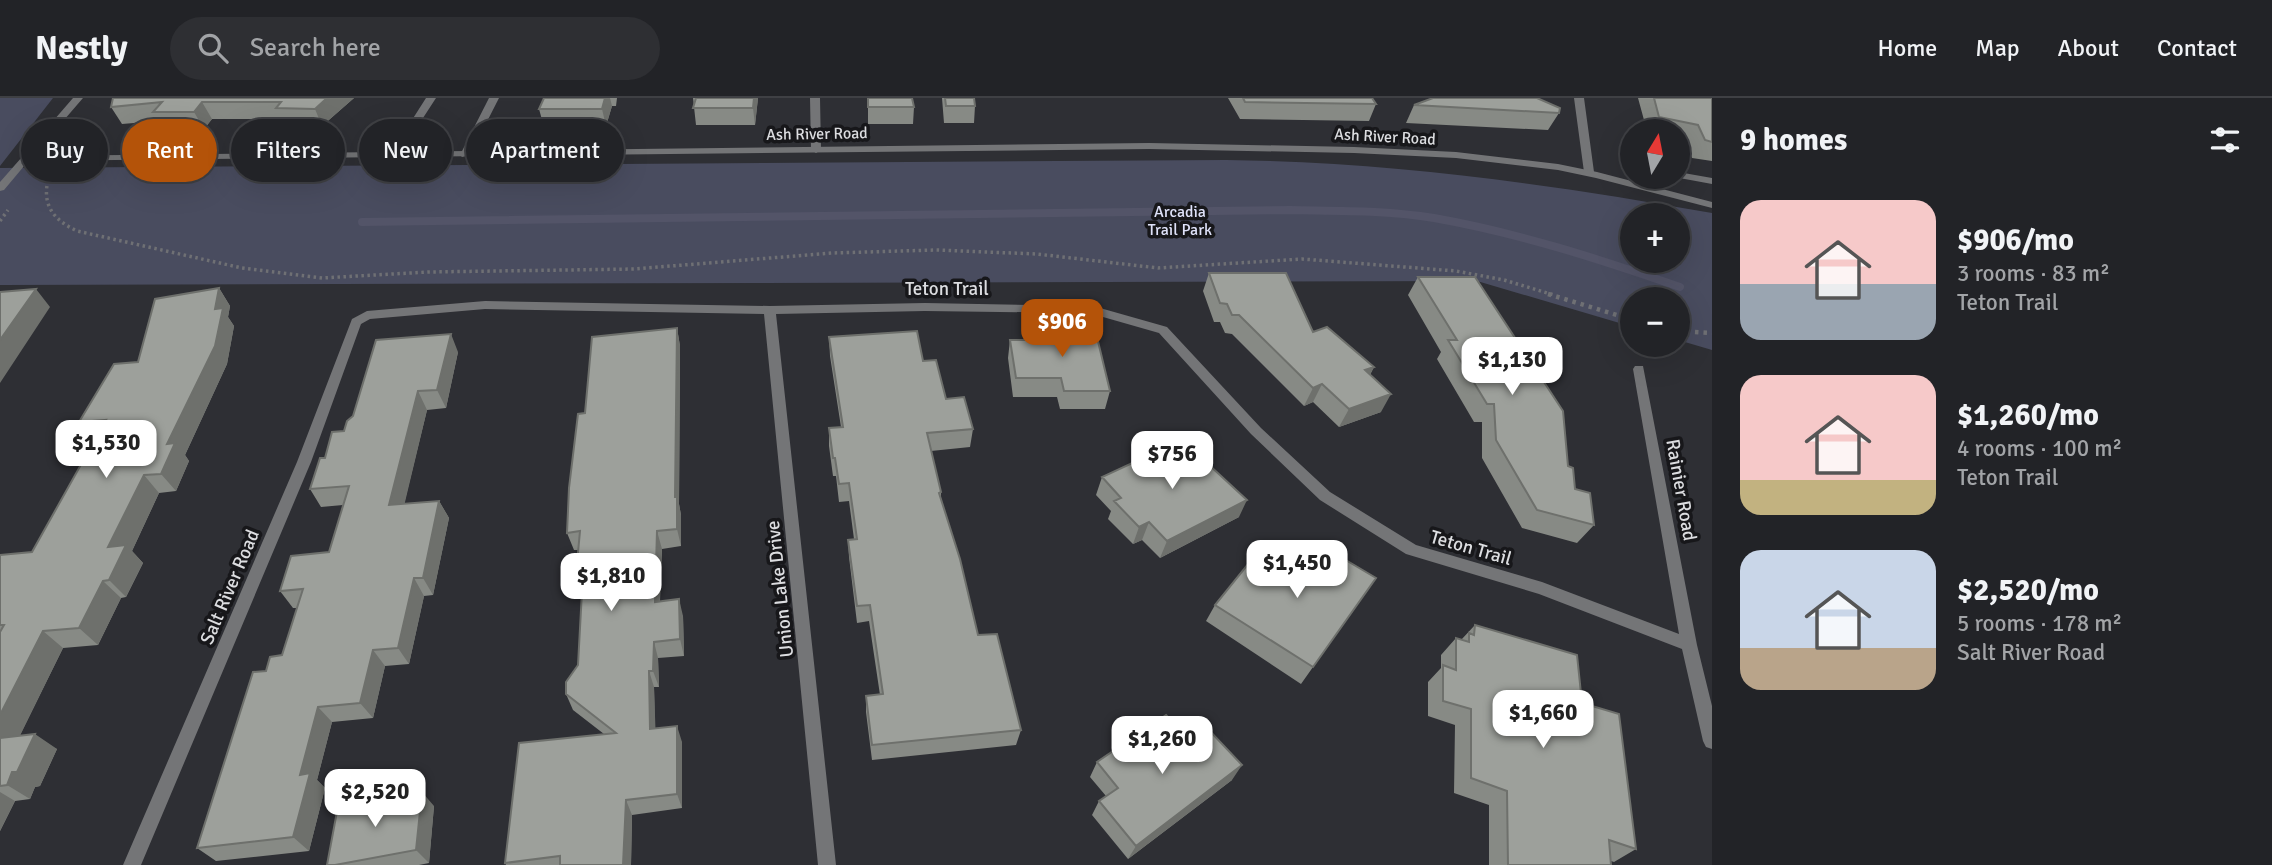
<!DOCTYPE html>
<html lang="en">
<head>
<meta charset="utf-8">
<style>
  :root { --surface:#222327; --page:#2e2f33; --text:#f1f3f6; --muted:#a2a4a7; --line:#3f4044; --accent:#b45309 }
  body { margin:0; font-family:Signika,sans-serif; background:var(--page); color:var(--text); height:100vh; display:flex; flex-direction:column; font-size:26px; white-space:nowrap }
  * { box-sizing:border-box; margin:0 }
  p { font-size:23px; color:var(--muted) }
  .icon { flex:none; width:38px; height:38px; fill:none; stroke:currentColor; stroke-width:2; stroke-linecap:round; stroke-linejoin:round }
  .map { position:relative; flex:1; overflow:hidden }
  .panel { display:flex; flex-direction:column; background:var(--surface); width:560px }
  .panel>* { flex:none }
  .guide { position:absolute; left:21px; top:21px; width:665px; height:63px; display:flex; gap:14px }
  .needle { width:46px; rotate:10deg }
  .tools { position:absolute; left:1620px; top:21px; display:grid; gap:14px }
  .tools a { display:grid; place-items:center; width:70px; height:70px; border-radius:50%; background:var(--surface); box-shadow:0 7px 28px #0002,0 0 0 2px var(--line); font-size:35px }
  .price { position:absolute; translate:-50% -60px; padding:0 16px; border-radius:14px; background:#fff; color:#222; font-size:23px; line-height:46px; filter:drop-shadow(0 2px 4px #0008) }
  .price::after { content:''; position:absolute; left:50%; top:42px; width:21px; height:16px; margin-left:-10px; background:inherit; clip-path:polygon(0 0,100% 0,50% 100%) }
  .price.on { background:var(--accent); color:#fff }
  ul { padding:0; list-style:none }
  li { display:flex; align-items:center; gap:21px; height:175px; padding:0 28px }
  li span { display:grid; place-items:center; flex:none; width:196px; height:140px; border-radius:21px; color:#555 }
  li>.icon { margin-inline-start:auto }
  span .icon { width:84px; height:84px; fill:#fffc; stroke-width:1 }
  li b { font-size:30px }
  h2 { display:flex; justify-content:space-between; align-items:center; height:84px; padding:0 28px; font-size:30px }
  .chip { padding:0 24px; border-radius:32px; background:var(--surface); box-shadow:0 7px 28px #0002,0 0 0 2px var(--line); font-size:24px; line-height:63px }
  .chip.on { background:var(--accent); color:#fff }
  header { display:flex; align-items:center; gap:42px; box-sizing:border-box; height:98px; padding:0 35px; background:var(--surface); border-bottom:2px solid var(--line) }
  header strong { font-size:33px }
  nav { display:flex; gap:38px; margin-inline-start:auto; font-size:24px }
  .search { width:490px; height:63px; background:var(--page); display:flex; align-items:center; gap:18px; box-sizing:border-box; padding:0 24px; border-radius:38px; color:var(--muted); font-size:26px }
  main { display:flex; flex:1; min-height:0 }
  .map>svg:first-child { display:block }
  .green { fill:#494c5f; fill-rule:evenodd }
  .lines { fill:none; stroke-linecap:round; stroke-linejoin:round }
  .stream { stroke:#535468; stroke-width:8 }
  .path-far1 { stroke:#6f7074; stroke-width:3.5; stroke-dasharray:2.5 3.5; stroke-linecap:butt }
  .path { stroke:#6f7074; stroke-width:4.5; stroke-dasharray:3.5 5; stroke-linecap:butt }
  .minor { fill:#747577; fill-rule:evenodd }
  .tertiary { fill:#747577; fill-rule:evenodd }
  .wall { fill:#878a85 }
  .shaded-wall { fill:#6e706c }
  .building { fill:#9da09b; stroke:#6e706c; stroke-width:2 }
  .labels { text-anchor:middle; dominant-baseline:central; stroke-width:7; stroke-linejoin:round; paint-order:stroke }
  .far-street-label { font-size:16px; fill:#dcdde0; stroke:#17171a }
  .far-park-label { font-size:16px; fill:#dfe2f9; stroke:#17171a }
  .street-label { font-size:19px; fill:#dcdde0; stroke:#17171a }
</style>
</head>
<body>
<header>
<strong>Nestly</strong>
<div class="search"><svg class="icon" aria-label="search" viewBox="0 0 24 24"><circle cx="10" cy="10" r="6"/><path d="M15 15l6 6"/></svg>Search here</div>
<nav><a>Home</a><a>Map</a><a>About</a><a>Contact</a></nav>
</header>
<main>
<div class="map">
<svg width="1712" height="767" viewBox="0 0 1712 767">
  <rect width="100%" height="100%" fill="#2e2f34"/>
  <!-- green -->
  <path class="green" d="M0,0H53L0,68Z
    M1226,62C1391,64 1550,86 1712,115V252L1678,242V201H1633V229L1477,183L0,187V70ZM1633,117H1678V163H1633Z"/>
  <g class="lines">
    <!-- stream -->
    <path class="stream" d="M362,124L1290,112C1338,113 1386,112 1434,120C1519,135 1599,161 1680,189"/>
    <!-- path-far1 -->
    <path class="path-far1" d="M48,82C42,108 54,122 77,133L242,170L322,180L428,174L634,171L832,155L936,152L1037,156L1158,170L1302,161L1456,173L1504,182L1554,197
      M0,123L8,112"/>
    <!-- path -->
    <path class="path" d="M1548,196L1633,222
      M1678,233L1712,235"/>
    <!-- minor -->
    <path class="minor" d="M426,0H436L397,60H391L389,58Z
      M489,0H499L470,57L462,59L460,57Z
      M810,0H820L821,52L816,55L811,52Z
      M1574,0H1584L1594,74L1589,77L1584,74Z
      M22,59L30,61L4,92L0,93V84Z
      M485,203L770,208L925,205L1093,208L1167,229L1261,330L1330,394L1416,447L1542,484L1679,536L1633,271L1635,268H1643L1697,547L1712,608V651L1706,649L1703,643L1682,551L1539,496L1406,456L1320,402L1251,336L1159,235L1089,215L925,213L776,216L836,767H818L764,216L485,211L370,221L361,226L311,364L141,767H123L297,364L352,221L367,213Z"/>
    <!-- tertiary -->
    <path class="tertiary" d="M73,0H83L33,58L1149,45L1354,49L1456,54L1558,66L1597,74L1712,104V110L1596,80L1558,72L1456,60L1354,55L1149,51L22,63V59Z
      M1678,74L1712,80V86L1674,79H1678Z"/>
  </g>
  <!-- wall -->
  <path class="wall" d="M113,0H354L322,28H284L281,21H212L204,31H163L158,23L122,26L111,9Z
    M544,0H617L616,8H612L606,28L544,29L539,11Z
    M693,0H758L755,27H696Z
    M868,0L914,9L913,26H868Z
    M942,0H974L975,8L974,25H944Z
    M1228,0H1372L1376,6L1369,23L1240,21Z
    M1638,0H1712V63L1692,60L1685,44L1678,42V33H1647Z
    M1414,7L1559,15L1548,32L1406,25Z
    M1209,175L1374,269L1370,277L1381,314L1339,329L1313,304L1304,308L1232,236L1225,235L1220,224H1214L1203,193Z
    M1418,179L1568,368L1575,391L1594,427L1577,445L1522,430L1482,360V324H1474L1437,261L1441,254L1408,197Z
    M219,190L230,208L228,219L234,228L227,266L185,357L189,363L176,393L159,395L132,453L143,465L126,499L121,500L98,547L63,550L20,637L57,651L40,688L35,689L30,701L15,703L0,733V457L32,454L95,342L79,324L138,264Z
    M677,230L680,248L679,406L681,417V448L662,451L660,503L683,518L684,558L658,560L659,589H654L655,631L682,644V710L632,717L631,767H506L505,765L604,636L573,612L566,596L578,567L582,492L576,476L579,452H574L567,435L585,315Z
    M1027,233L1110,293L1105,311H1060L1057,299H1013L1008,260L1010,242H1026Z
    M829,239L923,263L946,301L973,331L970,349L931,353L941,394V400L978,537L1021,632L1016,647L872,662L866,614V598L880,597L869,523L857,525L849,459L848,442L854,441L849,403L839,404L836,378H833L829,348V330L841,329L830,258Z
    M458,254L446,310L427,312L404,406L439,403L449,420L433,497L424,498L409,566L385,568L373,620L332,624L317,682L325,690L309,753L216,763L197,750L266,573L282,557L297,510H293L280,493L329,454L343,407L321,409L310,391L325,360L344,333Z
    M1102,379L1239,419L1160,460L1142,442L1133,446L1108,421L1111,413L1096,397Z
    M1297,471L1376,480L1301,586L1206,523L1215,507Z
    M1475,527L1582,605L1636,751L1614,764L1611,763V767H1489V707L1454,695L1455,627L1428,618V584L1441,570V557L1456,540L1461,542Z
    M1097,664L1232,682L1128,761L1092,717L1099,703L1106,698L1090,679Z
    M434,708L429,765L419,767H327Z"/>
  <!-- shaded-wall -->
  <path class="shaded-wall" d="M327,0H354L322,28L315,11Z
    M605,0H610L612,8L606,28L602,11Z
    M754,0H758L755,27L753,10Z
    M202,4L212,21L204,31L194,14Z
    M219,190L230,208L228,219L234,228L227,266L185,357L189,363L176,393L161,376L167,346Z
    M36,191L50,209L0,285V242Z
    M677,230L680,248L679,406L681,417V448L677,431L675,399Z
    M451,236L458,254L446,310L437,292Z
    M1374,269L1364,287L1365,272Z
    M1322,286L1313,304L1304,308L1313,290Z
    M418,293L427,312L400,425L389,407Z
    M1391,296L1381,314L1339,329L1349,311Z
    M144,377L159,395L132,453L143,465L126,499L109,482L108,449Z
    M1247,402L1239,419L1160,460L1167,443Z
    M439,403L449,420L433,497L423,480Z
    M1149,424L1142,442L1133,446L1139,429Z
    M657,433L662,451L659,521L655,504Z
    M414,480L424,498L409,566L398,550Z
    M103,483L121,500L98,547L79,530Z
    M679,501L683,518L684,558L680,541Z
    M43,533L63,550L11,656L0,649V617Z
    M654,544L658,560L659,589L653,573Z
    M373,552L385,568L373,620L360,605Z
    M649,573L654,589L656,646L650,631Z
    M318,609L332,624L317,682L325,690L309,753L293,739L300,677Z
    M677,628L682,644V710L677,696Z
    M35,636L57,651L40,688L35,689L30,701L7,687L12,674Z
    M1242,667L1232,682L1128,761L1136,748Z
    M0,694L15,703L0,733Z
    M422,694L434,708L429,765L416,752Z
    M626,702L632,717L631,767H623Z"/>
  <!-- building -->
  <path class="building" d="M113,0H327L315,11L276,10L281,4H202L194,14H153L162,4L111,9Z
    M544,0H605L602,11H539Z
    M696,0H754L753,10H693Z
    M868,0H912L914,9H868Z
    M945,0H974L975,8H946Z
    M1243,0H1372L1376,6L1245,4Z
    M1433,0H1537L1560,10L1559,15L1414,7Z
    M1654,0H1712V44L1705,42L1698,27L1659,19Z
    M1209,175H1286L1313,234L1327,229L1374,269L1365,272L1391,296L1349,311L1322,286L1313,290L1239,217H1232L1227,206L1220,205Z
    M1418,179H1475L1563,313L1568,368L1573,370L1575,391L1590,395L1594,427L1537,412L1496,342L1494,306H1487L1448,242H1457Z
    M219,190L215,211L223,210L215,248L167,346L175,345L161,376L144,377L108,449L126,447L109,482L103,483L79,530L43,533L0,617V534L4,527H0V457L32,454L106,322L79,324L114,266L138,264L155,201Z
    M36,191L0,242V194Z
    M677,230L675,399H677V431L657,433L655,504L679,501L680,541L654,544L653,573H649L650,631L677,628V696L626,702L623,767H560V758L505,765L519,645L616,635L566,596V584L578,567L583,475L576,476L580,433L567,435L569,390L578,316L585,315L592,239Z
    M1095,231L1110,293H1064L1061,280H1016L1010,242H1029L1027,233Z
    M917,233L923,263L936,262L946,301L964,299L973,331L927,335L941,394L939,395L960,461L978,537L997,536L1021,632L872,647L866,598L883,596L870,507L857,508L848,442L857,441L849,385L839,386L835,360H833L829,330L843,329L829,239Z
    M451,236L437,292L418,293L389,407L439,403L423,480H414L398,550L373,552L360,605L318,609L300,677L310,675L293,739L197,750L253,574L266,573L270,559L282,557L303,491L280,493L291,458L329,454L349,388L310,391L320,360H325L332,334L344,333L347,323L353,318L376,242Z
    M1182,342L1247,402L1167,443L1149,424L1139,429L1114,403L1121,400L1102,379Z
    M1317,445L1376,480L1313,569L1215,507L1261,450L1297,471Z
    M1475,527L1577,557L1582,605L1619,616L1636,751L1609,742L1611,767H1508L1507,693L1471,680V611L1443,603V567L1456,572V540L1469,544V535L1474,537Z
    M1166,617L1173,625L1182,626L1196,640L1208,631L1242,667L1136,748L1099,703L1118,690L1097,664Z
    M35,636L17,674H12L7,687L0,688V640Z
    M422,694L416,752L335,767H327L338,708Z"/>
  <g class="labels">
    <!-- far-street labels -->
    <g class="far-street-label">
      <text transform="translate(817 36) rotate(-1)">Ash River Road</text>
      <text transform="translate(1385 39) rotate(3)">Ash River Road</text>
    </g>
    <!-- far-park labels -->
    <g class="far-park-label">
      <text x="1180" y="114">Arcadia<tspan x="1180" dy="18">Trail Park</tspan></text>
    </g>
    <!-- street labels -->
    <g class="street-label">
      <text x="947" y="191">Teton Trail</text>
      <text transform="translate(1681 392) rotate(80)">Rainier Road</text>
      <text transform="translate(1471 450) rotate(16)">Teton Trail</text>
      <text transform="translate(230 489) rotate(-67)">Salt River Road</text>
      <text transform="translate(780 491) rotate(-96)">Union Lake Drive</text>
    </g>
  </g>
</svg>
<div class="tools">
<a><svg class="needle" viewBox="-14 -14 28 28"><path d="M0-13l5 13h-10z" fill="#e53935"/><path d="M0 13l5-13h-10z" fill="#a2a4a7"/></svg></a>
<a>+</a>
<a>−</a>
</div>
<b class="price on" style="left:1062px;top:261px">$906</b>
<b class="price" style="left:1512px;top:299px">$1,130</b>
<b class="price" style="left:106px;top:382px">$1,530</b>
<b class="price" style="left:1172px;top:393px">$756</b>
<b class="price" style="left:1297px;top:502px">$1,450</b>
<b class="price" style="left:611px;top:515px">$1,810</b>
<b class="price" style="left:1543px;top:652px">$1,660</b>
<b class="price" style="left:1162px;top:678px">$1,260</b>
<b class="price" style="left:375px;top:731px">$2,520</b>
<div class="guide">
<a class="chip">Buy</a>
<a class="chip on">Rent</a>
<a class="chip">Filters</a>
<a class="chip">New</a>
<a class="chip">Apartment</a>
</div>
</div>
<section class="panel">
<h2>9 homes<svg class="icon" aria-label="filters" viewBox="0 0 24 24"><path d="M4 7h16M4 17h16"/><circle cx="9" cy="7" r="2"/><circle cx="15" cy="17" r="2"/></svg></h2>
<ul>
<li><span style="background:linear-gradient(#f6c9c9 60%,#9aa5b1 0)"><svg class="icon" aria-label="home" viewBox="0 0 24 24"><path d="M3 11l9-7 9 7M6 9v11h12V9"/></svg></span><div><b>$906/mo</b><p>3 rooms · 83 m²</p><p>Teton Trail</p></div></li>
<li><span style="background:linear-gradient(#f6c9c9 75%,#c2b280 0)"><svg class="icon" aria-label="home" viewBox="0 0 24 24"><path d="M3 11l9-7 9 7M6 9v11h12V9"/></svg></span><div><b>$1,260/mo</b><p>4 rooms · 100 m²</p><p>Teton Trail</p></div></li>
<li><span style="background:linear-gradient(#c9d6e8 70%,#b9a48a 0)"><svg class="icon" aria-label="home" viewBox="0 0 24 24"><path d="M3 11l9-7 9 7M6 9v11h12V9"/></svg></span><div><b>$2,520/mo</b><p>5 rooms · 178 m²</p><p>Salt River Road</p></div></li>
</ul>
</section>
</main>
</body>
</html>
